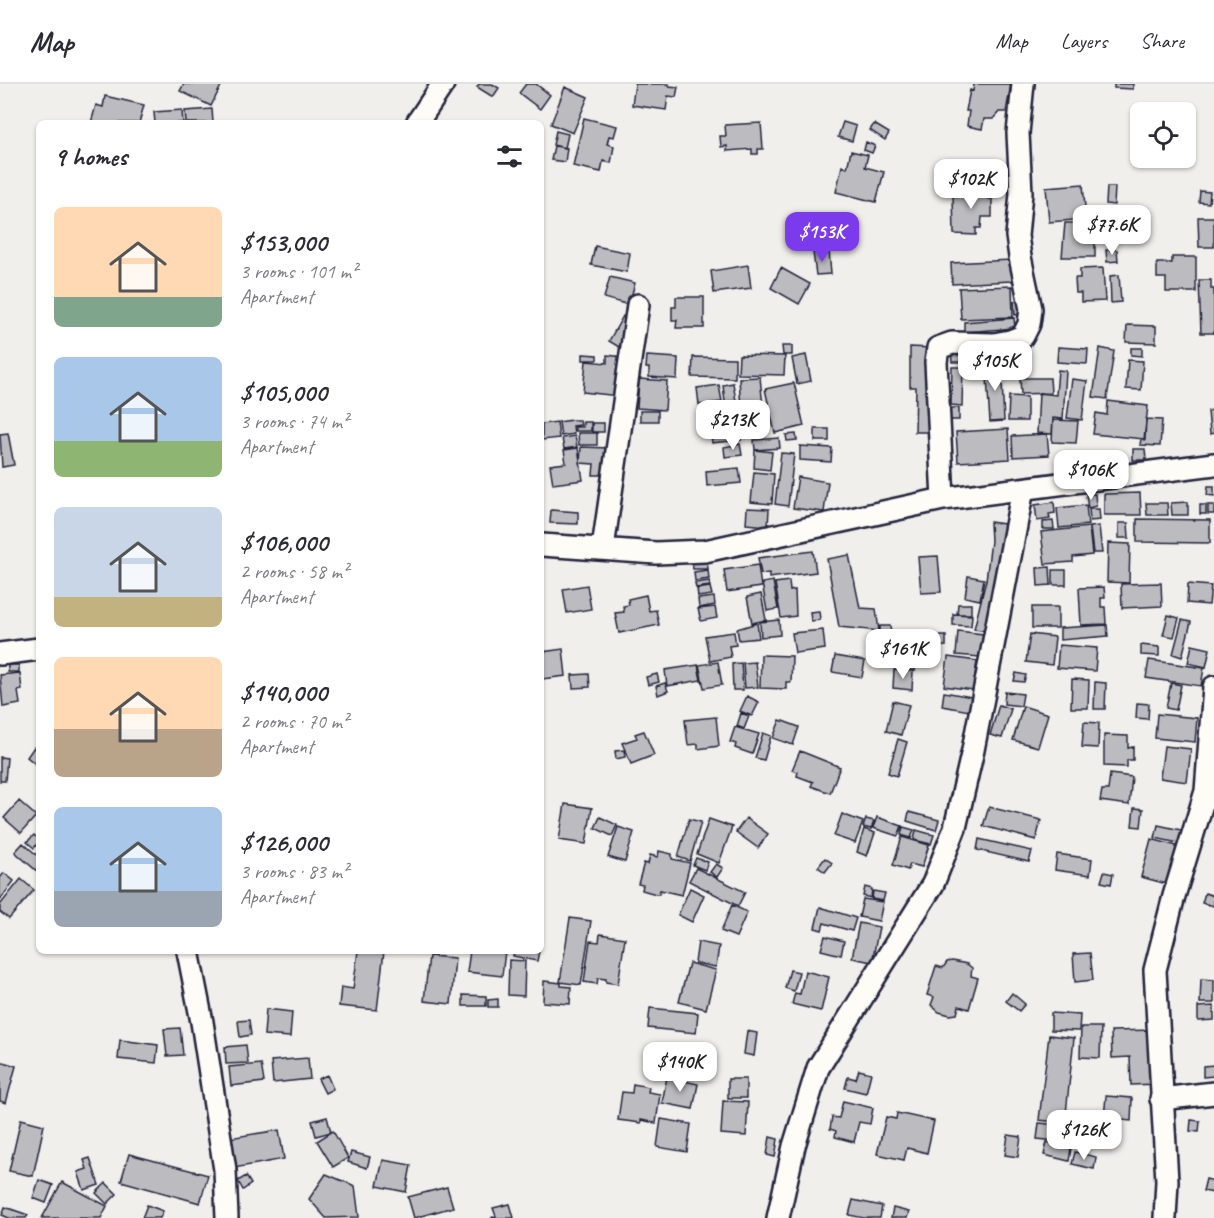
<!DOCTYPE html>
<html lang="en">
<head>
<meta charset="utf-8">
<style>
  :root { --surface:#fff; --page:#f7f7f7; --text:#2b2b33; --muted:#7c7c81; --line:#e1e1e2; --accent:#7c3aed }
  body { margin:0; font-family:Caveat,sans-serif; background:var(--page); color:var(--text); height:100vh; display:flex; flex-direction:column; font-size:22px; white-space:nowrap }
  * { box-sizing:border-box; margin:0 }
  p { font-size:20px; color:var(--muted) }
  .icon { flex:none; width:33px; height:33px; fill:none; stroke:currentColor; stroke-width:2; stroke-linecap:round; stroke-linejoin:round }
  .map { position:relative; flex:1; overflow:hidden }
  .side { position:absolute; left:36px; top:36px; width:508px; height:834px; display:flex; flex-direction:column; background:var(--surface); border-radius:9px; box-shadow:0 2px 4px #0004 }
  .side>* { flex:none }
  .tools { position:absolute; left:1130px; top:18px; display:grid; gap:12px }
  .tools a { display:grid; place-items:center; width:66px; height:66px; border-radius:9px; background:var(--surface); box-shadow:0 2px 4px #0004; font-size:30px }
  .price { position:absolute; translate:-50% -51px; padding:0 14px; border-radius:12px; background:#fff; color:#222; font-size:20px; line-height:39px; filter:drop-shadow(0 2px 3px #0008) }
  .price::after { content:''; position:absolute; left:50%; top:36px; width:18px; height:14px; margin-left:-9px; background:inherit; clip-path:polygon(0 0,100% 0,50% 100%) }
  .price.on { background:var(--accent); color:#fff }
  ul { padding:0; list-style:none }
  li { display:flex; align-items:center; gap:18px; height:150px; padding:0 18px }
  li span { display:grid; place-items:center; flex:none; width:168px; height:120px; border-radius:9px; color:#555 }
  li>.icon { margin-inline-start:auto }
  span .icon { width:72px; height:72px; fill:#fffc; stroke-width:1 }
  li b { font-size:26px }
  h2 { display:flex; justify-content:space-between; align-items:center; height:72px; padding:0 18px; font-size:26px }
  header { display:flex; align-items:center; gap:36px; box-sizing:border-box; height:84px; padding:0 30px; background:var(--surface); border-bottom:2px solid var(--line) }
  header strong { font-size:28px }
  nav { display:flex; gap:33px; margin-inline-start:auto; font-size:21px }
  .map>svg:first-child { display:block }
  .building { fill:#bcbcc0; stroke:#22223b; stroke-width:1.5 }
  .lines { fill:none; stroke-linecap:round; stroke-linejoin:round }
  .minor-casing { stroke:#22223b; stroke-width:26 }
  .minor { stroke:#fdfcf7; stroke-width:21 }
</style>
</head>
<body>
<header>
<strong>Map</strong>
<nav><a>Map</a><a>Layers</a><a>Share</a></nav>
</header>
<div class="map">
<svg width="1214" height="1134" viewBox="0 0 1214 1134">
  <rect width="100%" height="100%" fill="#f0efec"/>
  <filter id="ink" filterUnits="userSpaceOnUse"><feTurbulence type="fractalNoise" baseFrequency=".0167" numOctaves="2"/><feDisplacementMap in="SourceGraphic" scale="12" xChannelSelector="R" yChannelSelector="G"/><feConvolveMatrix kernelMatrix="1 2 1 2 8 2 1 2 1" color-interpolation-filters="sRGB"/></filter>
  <g filter="url(#ink)">
    <!-- building -->
    <path class="building" d="M184,0H222L211,22L180,7Z
      M479,0H492L499,4L493,13L477,3Z
      M526,0H536L550,11L540,25L519,9Z
      M635,0H669V2L678,3L676,13L668,12L666,26L632,21Z
      M974,0H1011L1006,28H999L993,35H984L982,45L967,42L969,27H966L970,6L973,7Z
      M1114,0H1133V5L1114,4Z
      M565,3L588,13L573,49L551,40Z
      M105,12L144,21L139,39H91L96,21L103,23Z
      M212,25L213,39H186L185,27Z
      M182,26L183,39H155L154,28Z
      M584,34L617,42L614,53L609,52L607,60L614,62L611,79L603,77L601,88L573,82Z
      M843,38L856,42L852,57L838,53Z
      M761,39L763,65H758V70H752V65L727,67V62L721,63L720,52H726L725,41Z
      M874,40L889,49L885,56L870,46Z
      M556,47L568,50L565,64L553,61Z
      M866,58L875,62L872,69L864,66Z
      M554,62L567,64L565,78L551,76Z
      M851,67L868,71L865,83L884,88L876,118L836,108L842,82L847,84Z
      M1083,100L1086,135L1049,138L1046,103Z
      M965,103L986,104L985,108H989V115H992V133H982L981,144H976V151L954,150L953,112H959V106L965,107Z
      M1107,103H1115L1114,121L1106,120Z
      M1200,107L1210,108L1209,119L1199,118Z
      M1198,133H1214V163H1199Z
      M1065,139H1095V173H1062Z
      M595,162L630,169L627,188L591,181Z
      M1106,166H1117L1118,177L1107,178Z
      M829,167L831,190L816,191L813,168Z
      M1172,173H1196V208H1166V194H1157V179H1172Z
      M1011,176L1012,197L952,200L951,179Z
      M748,181L751,204L714,209L711,187Z
      M781,184L810,200L799,220L771,204Z
      M1103,184L1105,217L1081,218V209H1076L1075,194H1080V185Z
      M1119,191L1121,218L1111,219L1110,192Z
      M610,193L635,199L629,221L604,214Z
      M1199,196H1211V205H1214V249H1201Z
      M1012,202L1013,233L961,235L959,204Z
      M676,213H704V244H676L677,236H672V223H676Z
      M1014,217H1021L1022,230L1015,231Z
      M623,232L633,239L619,263L609,257Z
      M1014,234L1015,244L964,248V238Z
      M1127,241L1156,242V259L1126,258Z
      M782,262H792V271H783Z
      M910,263L931,264L929,348H915L916,303H910Z
      M951,263H983L984,278H952Z
      M1058,263L1088,265L1087,280L1057,278Z
      M986,264H1001V274L986,275Z
      M1100,264L1114,267L1107,315L1093,313Z
      M1131,264H1142V272L1131,271Z
      M583,270L597,271V276H583Z
      M607,271L623,273L619,312L583,308L586,277L607,279Z
      M739,271L785,272L784,291L738,290Z
      M806,271L811,297L797,300L792,274Z
      M647,272L678,274L677,295L649,293V284H646Z
      M693,273L735,274V294L692,293Z
      M1128,276L1143,277L1141,306L1126,305Z
      M1001,278L1004,337L990,338L986,279Z
      M952,283H963L962,322L951,321Z
      M1058,286L1066,287L1063,335L1053,334L1052,350L1037,349L1039,309L1056,311Z
      M760,293L763,323L741,324L739,294Z
      M1020,294H1050L1051,309L1021,310Z
      M639,295L667,297L665,326L637,324Z
      M1072,295L1087,297L1082,336L1067,334Z
      M733,299L736,317L725,318L723,301Z
      M794,299L804,342L775,349L765,305Z
      M719,301L722,318L699,321L697,304Z
      M1009,312L1027,313V337H1008Z
      M1108,317L1148,322L1144,355L1093,350L1096,329L1107,331Z
      M737,319L741,356L712,359L708,322Z
      M950,324H959V336H950Z
      M1214,326V349L1210,350L1208,327Z
      M640,327H658V337H640Z
      M1146,335L1162,336L1160,362L1140,361L1141,355L1145,356Z
      M572,336H580L581,341L573,342L574,350L561,352L559,338Z
      M1053,336L1078,337L1076,359L1052,358Z
      M557,338L559,354L542,356V340Z
      M583,338H591V347H575V343H583Z
      M592,339H604V348H592Z
      M815,345H829V357H815Z
      M1008,345L1010,375L958,378L956,348Z
      M8,349L14,381L2,383L0,350Z
      M578,349H597V361H579Z
      M796,350L797,356L787,357L786,351Z
      M1047,350L1049,371L1013,373L1012,352Z
      M575,352L577,363L564,365L562,354Z
      M779,354L780,364L755,366L754,356Z
      M740,360L742,371L725,373L724,363Z
      M800,362L832,364L831,378L800,376Z
      M581,363L609,364L608,391H593L594,380L580,379Z
      M578,364L583,396L553,400L550,381L566,379L564,366Z
      M1133,365H1145L1146,376H1133Z
      M755,366L772,368L770,386L754,384Z
      M781,369L794,370L788,422L775,420Z
      M739,384L741,399L707,402L706,387Z
      M754,388L774,390L772,420L751,418Z
      M798,393L828,398L824,428L793,424Z
      M1208,402H1214V412L1207,411Z
      M1140,409L1141,431H1104V410Z
      M1095,410L1096,422L1088,424L1086,411Z
      M1054,418L1055,429L1049,430L1050,435L1037,437L1035,421Z
      M1188,418V431H1172L1171,419Z
      M1146,419H1167L1168,431H1147Z
      M1086,421L1088,441L1059,444L1057,424Z
      M1200,421H1206V430H1200Z
      M1208,421H1214V430H1208Z
      M747,424L769,425L768,442L746,440Z
      M1089,425H1099L1100,436L1090,437Z
      M551,426L578,428V440L550,439Z
      M1137,435L1210,436V459L1137,458Z
      M1053,437L1054,445H1043V438Z
      M990,438L1004,440L988,547L974,545L986,496L991,457Z
      M1119,439H1128L1129,454H1119Z
      M1099,442L1102,469H1093L1090,443Z
      M1089,443L1092,471L1073,473V478L1045,480L1041,448Z
      M1108,459L1130,460L1129,499L1107,498Z
      M813,467L816,488L769,494V489L761,490L758,474Z
      M849,471L860,524L876,525L879,547L839,543L827,475Z
      M938,472L941,508L921,509L918,473Z
      M707,476L708,485H693L692,477Z
      M758,481L761,503L727,508L724,486Z
      M1050,483L1051,501L1038,502L1037,484Z
      M708,486L709,495L695,497L694,488Z
      M1053,486H1066V501H1053Z
      M968,492L984,495L980,516L965,513Z
      M709,497L710,502L696,504L695,499Z
      M773,497L778,525L767,527L762,499Z
      M789,497L790,507L795,506L796,532L781,534L775,499Z
      M1161,499L1162,522L1122,524L1121,500Z
      M1188,500L1211,502L1209,521L1187,519Z
      M587,501L591,525L567,529L563,505Z
      M710,503L712,511L698,513L697,505Z
      M1104,503L1105,514H1101V523H1105L1106,540L1081,541L1079,504Z
      M761,510L766,536L752,539L747,513Z
      M646,511L649,527L656,526L659,541L619,549L615,529L624,528L623,522L629,521L628,515Z
      M714,513L715,521L699,524L698,515Z
      M958,520H971V530H957Z
      M715,523L717,534L701,537L698,525Z
      M1032,523H1058V544H1032Z
      M819,527L820,536L811,537L810,528Z
      M953,530L972,531L971,542L953,541Z
      M1168,531L1179,534L1174,553L1163,551Z
      M779,536L780,551L761,553L760,538Z
      M1182,536L1191,538L1182,573L1173,570Z
      M757,539L759,554L739,556L737,545Z
      M1107,541L1108,552L1060,556V544Z
      M880,542H890L891,550H880Z
      M823,546L825,565L795,569L792,549Z
      M958,547L983,550L981,573L956,571Z
      M734,548L736,561L729,562L731,573L710,577L705,552Z
      M1030,550L1055,553L1052,581L1026,578Z
      M928,552H946V562L929,563Z
      M917,554H927L926,561H917Z
      M1059,561L1097,564L1095,587L1057,584Z
      M1141,561L1159,563V572L1141,571Z
      M1192,561L1210,565L1206,583L1188,579Z
      M917,563H927V569L918,570Z
      M563,565L566,592L542,595V568Z
      M761,571L792,572L791,598H786V605L760,604Z
      M835,572L865,577L862,593L832,588Z
      M899,573L916,575L915,587L898,584Z
      M948,573L977,577L973,606L944,602Z
      M1149,576L1204,584L1201,602L1146,594Z
      M718,578L722,601L704,604L699,581Z
      M755,578L758,603L745,604L743,579Z
      M741,579L743,606H733L732,580Z
      M8,581H19V588H8Z
      M698,581L701,596L667,602L665,586Z
      M894,586L913,587L912,606L893,604Z
      M20,589L22,606L18,607L20,620L3,623L0,591Z
      M1016,589L1026,591L1024,598L1014,597Z
      M589,590L590,603L573,604L572,591Z
      M657,590L659,598L648,601L646,593Z
      M1072,595L1089,596L1088,624H1071Z
      M1095,598L1106,599L1105,625H1094Z
      M665,599L668,607L658,611L656,602Z
      M1171,599L1181,601L1176,626L1166,624Z
      M944,608L972,613L969,627L942,622Z
      M1005,608L1023,610L1021,622L1004,620Z
      M747,612L759,618L752,632L740,627Z
      M893,617L909,621L901,651L886,647Z
      M1137,619L1149,620L1148,635L1136,634Z
      M999,621L1011,625L1002,654L990,651Z
      M1023,622L1048,630L1038,663L1013,656Z
      M741,629L749,632L744,645L737,642Z
      M1157,630L1197,634L1195,658L1155,654Z
      M716,633L719,662L698,665V660L688,661L685,636Z
      M780,636L799,643L793,661L773,654Z
      M1084,638L1099,639L1098,664L1082,663Z
      M735,643L759,650L752,670L735,664L736,660L730,658Z
      M644,647L654,671L631,680L622,659L637,654L635,650Z
      M763,649L771,652L764,676L755,674Z
      M1104,651L1128,652V664L1133,663V676H1127V683L1104,682Z
      M898,655L907,658L897,692L888,689Z
      M1164,662L1191,665L1187,698L1160,694Z
      M34,663L39,667L38,682L27,673Z
      M624,666L625,673L616,675L615,667Z
      M800,667L840,683L830,709L811,702L813,698L797,692L798,688L792,686Z
      M0,673L7,674L5,697H0Z
      M1110,690L1132,693L1129,721L1100,717L1102,706H1108Z
      M19,717L36,732L21,749L4,734Z
      M565,720L592,724L586,760L559,756Z
      M989,723L1041,736L1036,756L983,742Z
      M1134,724L1143,725L1141,743L1132,742Z
      M909,728L939,736L936,746L907,737Z
      M842,730L863,738L855,759L834,752Z
      M600,733L617,741L612,752L595,744Z
      M877,733L902,742L898,752L873,744Z
      M746,734L768,750L758,764L736,748Z
      M689,735L701,738L690,777L678,773Z
      M709,735L732,743L719,779L697,770Z
      M866,735L874,737L871,745L863,743Z
      M1158,741L1186,747L1183,760L1155,754Z
      M618,743L634,748L625,778L608,773Z
      M903,743L914,746L911,754L901,751Z
      M864,745L875,749L867,772L857,768Z
      M916,746L934,751L931,760L914,756Z
      M34,751L39,755V758L34,764L27,758Z
      M902,753L929,761L922,783L910,780L908,786L893,781Z
      M979,755L1032,767L1029,778L977,766Z
      M1151,755L1177,762L1167,800L1141,793Z
      M23,759L39,773V789L15,768Z
      M659,767L672,770V775L690,779L682,811L660,806L659,810H656L642,806L643,801L638,800L644,779L648,780L650,771L658,773Z
      M1057,770L1092,775L1090,791L1055,786Z
      M696,774L708,778L705,786L693,781Z
      M825,774L832,779L825,788L818,783Z
      M716,780L723,784L717,793L710,788Z
      M696,784L745,808L738,822L689,797Z
      M1104,788L1113,790L1111,800L1101,798Z
      M4,789L14,797L0,816V794Z
      M21,795L34,806L9,835L0,828V821Z
      M865,803L872,805L871,814L863,812Z
      M690,804L704,811L692,838L678,831Z
      M873,807L885,809L883,817L872,815Z
      M1205,809L1214,812V822L1202,819Z
      M863,815L883,818L879,837L859,833Z
      M732,821L747,828L736,853L721,847Z
      M820,823L856,834L852,847L824,839L822,846L815,844Z
      M570,834L591,837L581,901L560,898Z
      M859,839L879,843L872,878L852,874Z
      M600,850L625,854L618,900L606,898V895L598,894L597,900L584,898L590,857L599,858Z
      M825,852L844,857L841,871L821,866Z
      M698,858L719,862L716,883L695,879Z
      M358,867H384L377,926L339,922L341,903L353,905Z
      M470,867H505L502,892L467,888Z
      M514,867H539L537,877L513,872Z
      M1090,869L1093,896L1075,898L1073,870Z
      M429,872L455,874L451,920L424,917Z
      M509,876L525,877L524,912L508,911Z
      M952,877L967,880L972,884L971,892L978,894L969,925L959,922L957,930L950,931L939,928L931,921L934,913L927,911L936,882L943,884L947,878Z
      M689,879L716,886L706,925L679,918Z
      M790,886L799,888L794,907L785,904Z
      M805,887L829,893L821,927L792,920L795,909L800,910Z
      M1201,895L1214,896V919H1200Z
      M544,897L561,899V902L571,903L570,920L543,918Z
      M1012,909L1025,920L1019,927L1006,917Z
      M463,911L486,912V922H463Z
      M498,915V923H488V916Z
      M1214,922V936L1198,937V923Z
      M650,924L698,929L696,949L648,944Z
      M266,925L292,928L290,953L264,951Z
      M1051,929L1080,931L1079,947L1051,946Z
      M249,936L251,951L240,953L238,937Z
      M1081,943H1101L1100,974L1080,973Z
      M180,944L183,971L167,972L164,945Z
      M1155,946L1157,1000L1131,1001L1130,973L1112,974L1111,947Z
      M747,947L757,949L754,972L744,970Z
      M1049,951L1074,954L1065,1039L1039,1036Z
      M120,956L158,961L156,979L118,975Z
      M246,961L248,979L226,980L225,963Z
      M308,974L310,995L273,999L271,977Z
      M0,977L16,982L6,1019L0,1017Z
      M261,980L264,998L231,1002L229,983Z
      M1214,981V992L1203,993V982Z
      M859,986L871,989L866,1009L845,1004L848,993L856,995Z
      M327,991L333,1005L325,1009L318,995Z
      M667,993L698,1000L693,1025L662,1019Z
      M728,995H746V1014H728Z
      M633,1000L649,1003L648,1008L660,1010L656,1039L641,1036V1039L618,1036L622,1008L632,1009Z
      M1106,1012L1132,1014L1131,1037L1104,1034Z
      M723,1017L748,1018L746,1052L721,1050Z
      M843,1017L873,1024L870,1040L859,1038L854,1058L835,1053L836,1047L830,1045L832,1033L839,1034Z
      M1094,1026L1102,1028L1101,1035L1093,1034Z
      M897,1029L934,1037L927,1069L907,1064L904,1076L877,1070L886,1033L896,1035Z
      M327,1033L331,1048L316,1052L312,1037Z
      M21,1035L44,1041L33,1092L9,1087Z
      M661,1035L691,1040L687,1068L657,1063Z
      M1191,1036L1200,1037L1199,1048L1190,1047Z
      M1039,1039L1059,1041L1057,1057L1037,1055Z
      M279,1046L284,1075L234,1084L229,1054Z
      M333,1047L348,1074L333,1083L317,1057Z
      M1008,1051L1021,1053L1018,1073L1005,1071Z
      M770,1053L778,1055L775,1073L767,1071Z
      M1047,1058L1071,1064L1069,1077L1044,1071Z
      M351,1068L370,1073L367,1084L348,1078Z
      M1075,1068L1096,1073L1094,1085L1072,1080Z
      M129,1070L208,1091L200,1119L121,1097Z
      M90,1074L99,1101L84,1106L78,1088L87,1085L84,1076Z
      M383,1076L411,1081L406,1108L377,1102Z
      M326,1090L355,1102L359,1133L326,1134L309,1115Z
      M246,1092L251,1100L243,1106L238,1097Z
      M1206,1095L1214,1097V1109L1203,1107Z
      M39,1096L53,1101L46,1119L33,1114Z
      M62,1098L107,1122L101,1134H42Z
      M106,1099L117,1110L107,1120L96,1109Z
      M447,1103L453,1123L414,1134L408,1113Z
      M853,1116L882,1122L880,1134H864L849,1131Z
      M510,1120L514,1134H491L496,1132L493,1124Z
      M147,1121L163,1127L160,1134H142Z
      M5,1123L28,1131L26,1134H9L2,1131Z
      M893,1124L909,1128L907,1134H891Z"/>
    <g class="lines">
      <defs>
        <path id="minor" d="M417,39L443,0
          M943,415L936,278L938,264L952,259L994,260L1010,257L1023,252L1029,240L1031,225L1020,173L1017,152L1021,109L1018,49L1023,0
          M542,461L656,469L705,467L943,415L1214,380
          M603,464L638,221
          M0,570L39,565
          M188,867L202,938L225,1086L227,1134
          M1161,1015L1214,1009
          M778,1134L794,1062L818,984L933,800L955,744L973,666L1023,405
          M1165,1134L1167,1097L1155,886L1174,812L1206,707L1214,603"/>
      </defs>
      <!-- minor casing -->
      <use href="#minor" class="minor-casing"/>
      <!-- minor -->
      <use href="#minor" class="minor"/>
    </g>
  </g>
</svg>
<div class="tools">
<a><svg class="icon" aria-label="locate" viewBox="0 0 24 24"><circle cx="12" cy="12" r="6"/><path d="M12 2v4M12 18v4M2 12h4M18 12h4"/></svg></a>
</div>
<b class="price" style="left:971px;top:126px">$102K</b>
<b class="price" style="left:1112px;top:172px">$77.6K</b>
<b class="price on" style="left:822px;top:179px">$153K</b>
<b class="price" style="left:995px;top:308px">$105K</b>
<b class="price" style="left:733px;top:367px">$213K</b>
<b class="price" style="left:1091px;top:417px">$106K</b>
<b class="price" style="left:903px;top:596px">$161K</b>
<b class="price" style="left:680px;top:1009px">$140K</b>
<b class="price" style="left:1084px;top:1077px">$126K</b>
<section class="side">
<h2>9 homes<svg class="icon" aria-label="filters" viewBox="0 0 24 24"><path d="M4 7h16M4 17h16"/><circle cx="9" cy="7" r="2"/><circle cx="15" cy="17" r="2"/></svg></h2>
<ul>
<li><span style="background:linear-gradient(#ffd9b3 75%,#7fa58c 0)"><svg class="icon" aria-label="home" viewBox="0 0 24 24"><path d="M3 11l9-7 9 7M6 9v11h12V9"/></svg></span><div><b>$153,000</b><p>3 rooms · 101 m²</p><p>Apartment</p></div></li>
<li><span style="background:linear-gradient(#a9c7e8 70%,#8fb573 0)"><svg class="icon" aria-label="home" viewBox="0 0 24 24"><path d="M3 11l9-7 9 7M6 9v11h12V9"/></svg></span><div><b>$105,000</b><p>3 rooms · 74 m²</p><p>Apartment</p></div></li>
<li><span style="background:linear-gradient(#c9d6e8 75%,#c2b280 0)"><svg class="icon" aria-label="home" viewBox="0 0 24 24"><path d="M3 11l9-7 9 7M6 9v11h12V9"/></svg></span><div><b>$106,000</b><p>2 rooms · 58 m²</p><p>Apartment</p></div></li>
<li><span style="background:linear-gradient(#ffd9b3 60%,#b9a48a 0)"><svg class="icon" aria-label="home" viewBox="0 0 24 24"><path d="M3 11l9-7 9 7M6 9v11h12V9"/></svg></span><div><b>$140,000</b><p>2 rooms · 70 m²</p><p>Apartment</p></div></li>
<li><span style="background:linear-gradient(#a9c7e8 70%,#9aa5b1 0)"><svg class="icon" aria-label="home" viewBox="0 0 24 24"><path d="M3 11l9-7 9 7M6 9v11h12V9"/></svg></span><div><b>$126,000</b><p>3 rooms · 83 m²</p><p>Apartment</p></div></li>
</ul>
</section>
</div>
</body>
</html>
